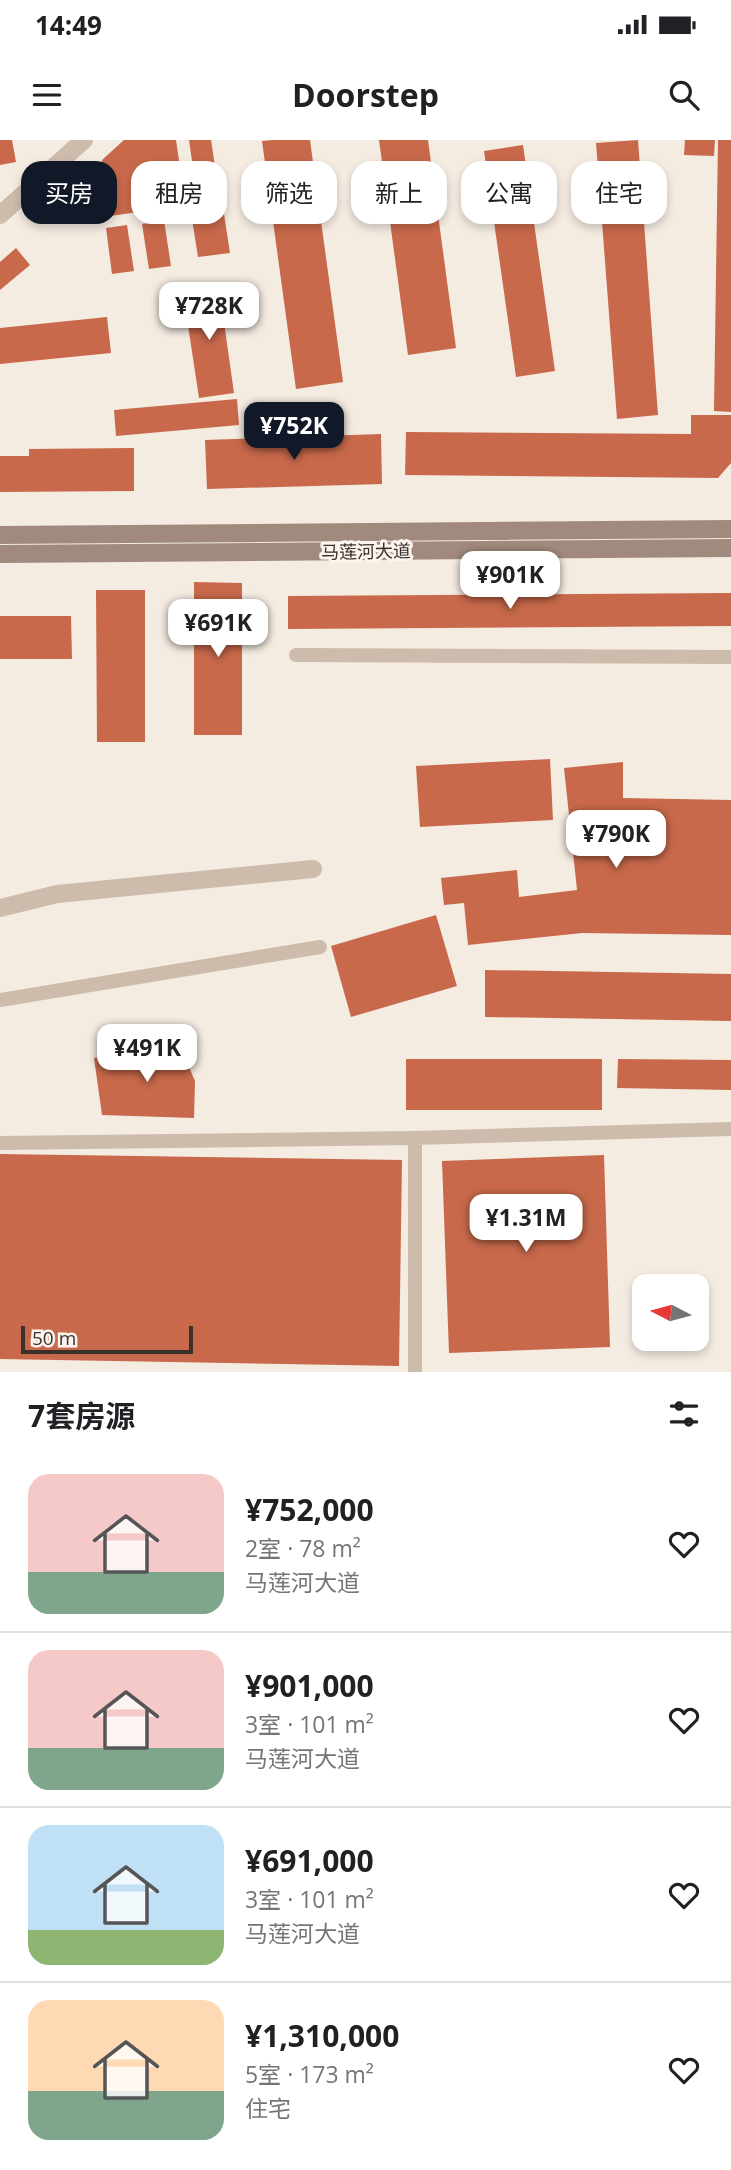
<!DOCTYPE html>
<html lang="zh">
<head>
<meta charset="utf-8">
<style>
  :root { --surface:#fff; --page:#f6f6f6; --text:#202124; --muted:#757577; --line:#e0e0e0; --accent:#111827 }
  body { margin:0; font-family:"Open Sans","Noto Sans SC",sans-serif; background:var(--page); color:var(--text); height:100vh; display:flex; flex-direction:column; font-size:26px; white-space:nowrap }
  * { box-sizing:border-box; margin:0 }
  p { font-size:23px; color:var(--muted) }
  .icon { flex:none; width:38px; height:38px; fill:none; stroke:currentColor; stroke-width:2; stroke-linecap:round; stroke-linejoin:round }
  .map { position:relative; height:1232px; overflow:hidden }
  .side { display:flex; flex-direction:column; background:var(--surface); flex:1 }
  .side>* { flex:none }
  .top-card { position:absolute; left:21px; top:21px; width:690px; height:63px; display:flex; gap:14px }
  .needle { width:46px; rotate:276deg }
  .tools { position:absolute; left:632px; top:1134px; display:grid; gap:14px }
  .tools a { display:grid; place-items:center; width:77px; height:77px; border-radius:14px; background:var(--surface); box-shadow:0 4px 10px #0003; font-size:35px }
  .scale { position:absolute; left:21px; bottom:18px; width:172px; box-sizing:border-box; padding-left:7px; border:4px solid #3b302b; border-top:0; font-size:19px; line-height:24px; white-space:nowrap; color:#3b302b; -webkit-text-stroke:5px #fbf5ee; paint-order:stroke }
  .price { position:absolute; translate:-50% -60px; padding:0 16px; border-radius:14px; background:#fff; color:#222; font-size:23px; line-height:46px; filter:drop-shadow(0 2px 4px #0008) }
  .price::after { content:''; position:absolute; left:50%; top:42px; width:21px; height:16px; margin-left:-10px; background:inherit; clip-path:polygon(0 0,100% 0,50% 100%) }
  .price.current { background:var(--accent); color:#fff }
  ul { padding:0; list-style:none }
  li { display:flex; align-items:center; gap:21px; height:175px; padding:0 28px }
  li+li { border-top:2px solid var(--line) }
  li span { display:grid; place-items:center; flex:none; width:196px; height:140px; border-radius:21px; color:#555 }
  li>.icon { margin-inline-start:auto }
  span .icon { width:84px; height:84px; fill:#fffc; stroke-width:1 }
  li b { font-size:30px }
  h2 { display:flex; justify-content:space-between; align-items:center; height:84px; padding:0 28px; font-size:30px }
  .chip { padding:0 24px; border-radius:21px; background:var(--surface); box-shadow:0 4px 10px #0003; font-size:24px; line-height:63px }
  .chip.current { background:var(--accent); color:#fff }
  .status { display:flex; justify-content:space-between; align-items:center; height:49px; padding:0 35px; background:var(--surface); direction:ltr }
  .status svg { height:19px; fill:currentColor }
  header { display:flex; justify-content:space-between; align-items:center; height:91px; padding:0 28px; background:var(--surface); font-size:32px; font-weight:700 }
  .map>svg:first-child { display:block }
  .building { fill:#c8694b }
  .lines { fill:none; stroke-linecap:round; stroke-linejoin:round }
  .lane { stroke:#cdbbac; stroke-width:14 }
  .street { stroke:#cdbbac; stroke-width:18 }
  .secondary { stroke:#a18a7d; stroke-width:18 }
  .labels { text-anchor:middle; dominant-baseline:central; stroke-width:6; stroke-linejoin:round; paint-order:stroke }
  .street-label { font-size:18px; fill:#3b302b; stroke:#fbf5ee }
</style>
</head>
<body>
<div class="status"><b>14:49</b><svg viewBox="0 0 49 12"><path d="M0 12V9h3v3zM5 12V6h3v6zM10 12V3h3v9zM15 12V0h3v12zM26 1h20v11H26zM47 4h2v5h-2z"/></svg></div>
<header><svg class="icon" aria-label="menu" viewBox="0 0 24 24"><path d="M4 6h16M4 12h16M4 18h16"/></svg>Doorstep<svg class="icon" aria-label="search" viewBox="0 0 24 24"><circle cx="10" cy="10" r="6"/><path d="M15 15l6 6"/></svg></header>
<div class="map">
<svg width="731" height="1232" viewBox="0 0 731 1232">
  <rect width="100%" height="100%" fill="#f4ebe1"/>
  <!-- building -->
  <path class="building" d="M0,0H12L16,22L0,25Z
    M124,0H176L181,34L155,37L160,69L110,76L102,20Z
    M189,0H211L219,53L197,56Z
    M273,0H310L343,242L296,249L262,1Z
    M379,0H428L456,208L408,215Z
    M638,0L658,275L617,279L596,3Z
    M685,0H715L714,16L684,15Z
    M718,0H731V272L714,271Z
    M523,5L555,231L516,237L484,11Z
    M222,61L230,113L198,117L190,66Z
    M164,80L171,126L149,129L142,84Z
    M127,85L134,131L112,134L106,88Z
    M16,108L30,125L0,150V122Z
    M219,147L234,253L199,258L183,152Z
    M107,177L111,213L0,224V188Z
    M237,259L239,285L116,296L114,270Z
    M691,275H731V323L718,338L405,335L406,292L691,294Z
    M381,294L382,344L207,349L205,300Z
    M134,308V351L0,352V316H29V309Z
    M194,442L242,443V595H194Z
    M96,450H145V602H97Z
    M731,453V486L288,489V456Z
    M0,476H71L72,519H0Z
    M550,619L553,680L420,687L416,626Z
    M623,622V658L731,660V795L582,793L468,805L464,763L444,765L441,738L517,730L519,757L577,750L564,628Z
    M436,775L457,846L351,877L331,806Z
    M485,830L731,834V881L485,877Z
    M179,904L195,941L194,978L102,975L94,918Z
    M406,919H602V970H406Z
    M618,919L731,920V950L617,948Z
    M0,1014L402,1020L399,1226L0,1219Z
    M604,1015L610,1207L449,1213L442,1021Z"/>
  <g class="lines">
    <!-- lane -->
    <path class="lane" d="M296,515L731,517
      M0,860L320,807
      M0,1003L415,998L731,989
      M415,1232V998"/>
    <!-- street -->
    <path class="street" d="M0,75L84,0
      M0,768L57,754L313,729"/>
    <!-- secondary -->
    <path class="secondary" d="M0,395L731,389
      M0,414L731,408"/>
  </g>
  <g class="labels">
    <!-- street labels -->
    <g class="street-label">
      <text transform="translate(366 411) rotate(-1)">马莲河大道</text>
    </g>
  </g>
</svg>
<div class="tools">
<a><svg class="needle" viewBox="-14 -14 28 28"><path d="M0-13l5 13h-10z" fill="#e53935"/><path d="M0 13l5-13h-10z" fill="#757577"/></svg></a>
</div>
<div class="scale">50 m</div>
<b class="price" style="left:209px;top:202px">¥728K</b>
<b class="price current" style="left:294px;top:322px">¥752K</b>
<b class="price" style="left:510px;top:471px">¥901K</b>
<b class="price" style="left:218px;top:519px">¥691K</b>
<b class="price" style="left:616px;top:730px">¥790K</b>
<b class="price" style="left:147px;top:944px">¥491K</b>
<b class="price" style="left:526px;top:1114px">¥1.31M</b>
<div class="top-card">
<a class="chip current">买房</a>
<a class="chip">租房</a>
<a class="chip">筛选</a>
<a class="chip">新上</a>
<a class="chip">公寓</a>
<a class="chip">住宅</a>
</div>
</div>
<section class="side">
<h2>7套房源<svg class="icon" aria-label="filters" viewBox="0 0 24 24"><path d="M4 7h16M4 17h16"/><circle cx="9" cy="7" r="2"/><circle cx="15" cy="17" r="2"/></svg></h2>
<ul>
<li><span style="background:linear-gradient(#f6c9c9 70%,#7fa58c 0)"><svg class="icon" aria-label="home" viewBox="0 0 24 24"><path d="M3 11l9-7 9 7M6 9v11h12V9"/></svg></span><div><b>¥752,000</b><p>2室 · 78 m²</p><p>马莲河大道</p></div><svg class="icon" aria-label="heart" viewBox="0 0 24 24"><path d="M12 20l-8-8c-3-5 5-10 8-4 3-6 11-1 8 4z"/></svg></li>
<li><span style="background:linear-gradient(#f6c9c9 70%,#7fa58c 0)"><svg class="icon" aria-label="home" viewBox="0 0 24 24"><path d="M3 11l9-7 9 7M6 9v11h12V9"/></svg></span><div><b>¥901,000</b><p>3室 · 101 m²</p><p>马莲河大道</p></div><svg class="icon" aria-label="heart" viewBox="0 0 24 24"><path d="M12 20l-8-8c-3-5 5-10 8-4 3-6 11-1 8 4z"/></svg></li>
<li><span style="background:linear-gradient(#bfe0f5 75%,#8fb573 0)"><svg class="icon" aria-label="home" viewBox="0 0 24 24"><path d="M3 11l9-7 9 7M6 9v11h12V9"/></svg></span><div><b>¥691,000</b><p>3室 · 101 m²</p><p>马莲河大道</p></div><svg class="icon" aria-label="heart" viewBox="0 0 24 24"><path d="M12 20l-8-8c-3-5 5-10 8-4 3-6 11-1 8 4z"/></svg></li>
<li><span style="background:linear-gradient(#ffd9b3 65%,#7fa58c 0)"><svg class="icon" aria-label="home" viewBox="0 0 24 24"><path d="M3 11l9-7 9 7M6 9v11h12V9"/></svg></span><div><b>¥1,310,000</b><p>5室 · 173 m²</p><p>住宅</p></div><svg class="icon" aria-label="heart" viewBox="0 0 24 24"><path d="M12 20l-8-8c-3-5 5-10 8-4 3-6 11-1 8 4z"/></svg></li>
</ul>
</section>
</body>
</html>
